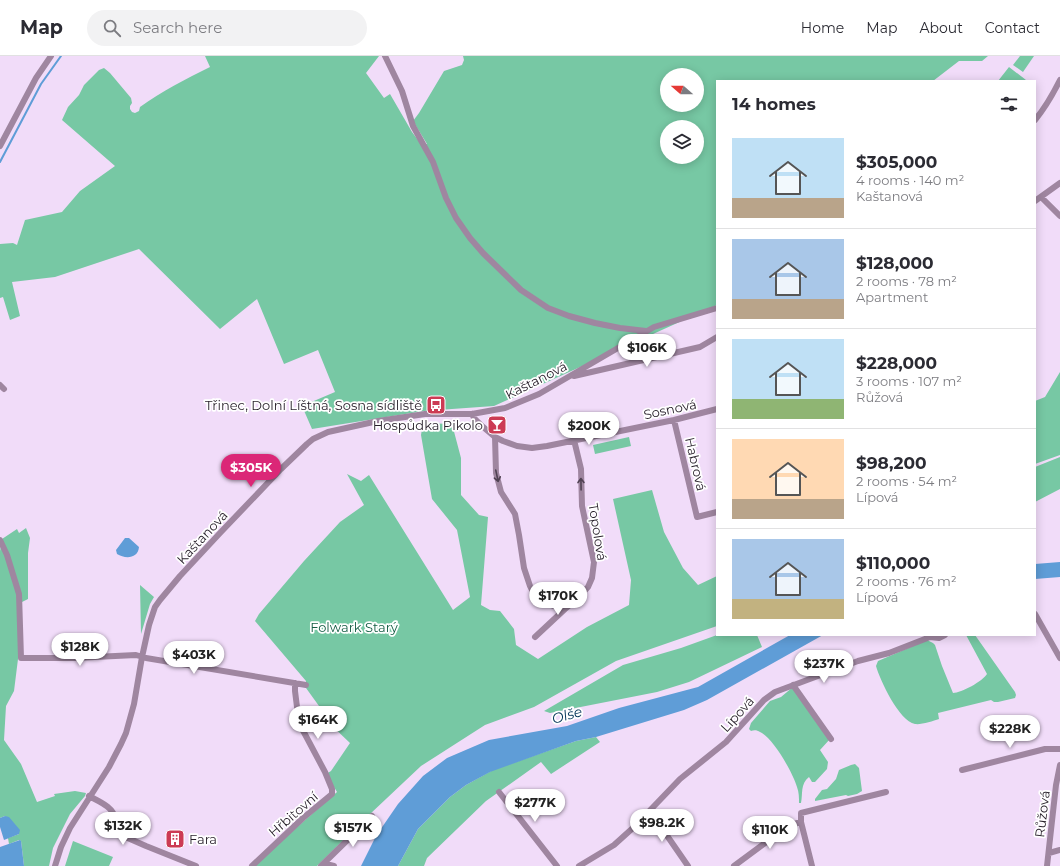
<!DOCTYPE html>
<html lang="en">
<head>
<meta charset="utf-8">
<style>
  :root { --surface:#fff; --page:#f2f2f3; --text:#2b2b33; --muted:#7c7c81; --line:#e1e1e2; --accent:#db2777 }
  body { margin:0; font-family:Montserrat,sans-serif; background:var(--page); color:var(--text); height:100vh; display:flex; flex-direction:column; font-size:15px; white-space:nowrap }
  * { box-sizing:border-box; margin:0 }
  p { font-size:13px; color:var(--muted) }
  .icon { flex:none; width:22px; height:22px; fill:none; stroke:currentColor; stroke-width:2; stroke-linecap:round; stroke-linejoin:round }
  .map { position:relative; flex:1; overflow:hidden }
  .details { position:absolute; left:716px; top:24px; width:320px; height:556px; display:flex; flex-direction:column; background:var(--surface); border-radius:0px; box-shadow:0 2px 10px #0003 }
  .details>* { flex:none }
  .needle { width:26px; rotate:290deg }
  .buttons { position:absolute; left:660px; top:12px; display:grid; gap:8px }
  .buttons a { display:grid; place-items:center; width:44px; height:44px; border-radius:50%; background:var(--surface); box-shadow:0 2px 10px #0003; font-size:20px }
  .price { position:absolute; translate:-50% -34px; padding:0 9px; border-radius:14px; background:#fff; color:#222; font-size:13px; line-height:26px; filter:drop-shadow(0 1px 2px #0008) }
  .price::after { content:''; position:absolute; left:50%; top:24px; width:12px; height:9px; margin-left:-6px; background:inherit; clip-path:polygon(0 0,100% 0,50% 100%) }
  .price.on { background:var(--accent); color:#fff }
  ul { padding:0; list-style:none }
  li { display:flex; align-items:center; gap:12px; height:100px; padding:0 16px }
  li+li { border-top:1px solid var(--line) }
  li span { display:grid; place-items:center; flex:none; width:112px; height:80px; border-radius:0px; color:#555 }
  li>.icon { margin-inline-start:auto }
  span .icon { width:48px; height:48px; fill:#fffc; stroke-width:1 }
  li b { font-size:17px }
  h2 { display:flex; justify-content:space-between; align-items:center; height:48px; padding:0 16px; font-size:17px }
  header { display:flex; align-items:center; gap:24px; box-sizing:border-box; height:56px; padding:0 20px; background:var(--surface); border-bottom:1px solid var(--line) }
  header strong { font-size:19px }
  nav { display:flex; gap:22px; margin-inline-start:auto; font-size:14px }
  .search { width:280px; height:36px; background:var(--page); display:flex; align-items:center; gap:10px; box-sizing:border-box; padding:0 14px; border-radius:22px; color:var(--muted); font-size:15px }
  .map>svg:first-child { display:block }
  .green { fill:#77c8a4; fill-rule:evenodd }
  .water { fill:#5f9dd7 }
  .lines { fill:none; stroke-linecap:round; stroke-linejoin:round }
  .stream { stroke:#5f9dd7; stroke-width:2 }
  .minor { stroke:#9f86a0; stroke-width:6 }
  .oneway { stroke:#504253 }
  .labels { text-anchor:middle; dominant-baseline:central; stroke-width:3.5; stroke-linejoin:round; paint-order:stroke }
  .street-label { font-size:13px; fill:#261e29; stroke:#fff }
  .poi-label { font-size:13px; fill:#261e29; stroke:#fff; text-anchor:end }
  .park-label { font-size:13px; fill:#145d43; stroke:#fff }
  .water-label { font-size:14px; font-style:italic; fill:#013257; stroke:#fff }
</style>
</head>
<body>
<header>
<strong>Map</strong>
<div class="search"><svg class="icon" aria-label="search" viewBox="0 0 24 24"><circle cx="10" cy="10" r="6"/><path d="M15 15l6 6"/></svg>Search here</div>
<nav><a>Home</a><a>Map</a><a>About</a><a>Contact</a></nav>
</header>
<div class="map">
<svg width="1060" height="810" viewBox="0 0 1060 810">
  <rect width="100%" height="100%" fill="#f1dcf9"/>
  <!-- green -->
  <path class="green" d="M205,0H379L366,17L384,42L390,38L412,76L421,88H427L413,65L419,57L444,15L462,9L464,4L463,0H988L982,5H959L933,25H717V249L494,350L424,355L312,373L302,350L335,336L318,294L284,308L257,243L220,273L139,193L55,221L12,226L20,260L10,264L3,241L0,242V188L13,187L17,189L25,164L62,156L80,135L115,110L62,64L68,51L79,39L84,29L99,14L104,12L110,17L131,42L132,47L130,50V53L132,56L135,57L139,55L140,51C162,35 186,23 210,11ZM667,19H697V49H667ZM667,71H697V101H667Z
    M1020,0H1034L1023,16L1013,9Z
    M1009,11L1026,24L1025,25H998Z
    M1060,316V399L1035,408V345L1045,341Z
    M423,367L452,368L461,402V439L479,459L488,461L481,549L490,554L500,555L514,573L516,589L538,603L587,571L629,549L631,524L613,443L652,434L664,476L683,512L698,529L717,520V570L616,605L534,651L485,669L421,710L369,759L317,810H253L337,736L326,718L331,715L350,687L329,667L328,664L317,652L319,650L306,632V625L255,565L259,558L304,505L340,466L364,449L347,418L361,425L369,419L453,554L470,541L457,474L432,443L421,379Z
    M629,381L631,390L595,398L593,389Z
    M1060,401V433L1035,446V411Z
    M26,472L30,482L28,497V543L18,548V603L14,635L6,650L4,684L21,708L37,746L55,740L54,738L75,735L86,737L85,740L70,758L53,792L49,810H24L21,785L19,784L9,788L8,782L19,778L5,760L0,762V495L2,483L17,473L19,477Z
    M140,529L154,541L150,548L141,578Z
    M717,579H757L762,591L689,626L657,636L550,657L544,655L623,609L681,592Z
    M966,579H975L1015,636L1016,639L1015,642L998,646H994L991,644L938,657L939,663C933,665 921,669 915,668C899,665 880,624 876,610L878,605L927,584L933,587L935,589L942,610L953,637C961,637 983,625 987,618Z
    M793,631L830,683L820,694L828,706L827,713L815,726H812L809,721C800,728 803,738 801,747H799C799,742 799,736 797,731C793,717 773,682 760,676C757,674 754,674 751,675L749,673L751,667L770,645L781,641Z
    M596,681L600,686L551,718L541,706L486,745L427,802L424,810H398L418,773L450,741L466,729L493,714L576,685Z
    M855,708L859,712L862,735L857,738L848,740L846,739L815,745V743L822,734L827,733L836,723L839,714L851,709Z
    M73,785L113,801L109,810H65Z"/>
  <!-- water -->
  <path class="water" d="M125,482H129L139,491C138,503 125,503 117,498L116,494Z
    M1060,506V521L1035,523V508Z
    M790,579H823L707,644L684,654L596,681L576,685L490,716L466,729L450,741L418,773L398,810H361L376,780L398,748L423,720L447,702L489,684L567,670L619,652L698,631Z
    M5,760L9,761L20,774L19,778L4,784L0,771V762Z
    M20,784L21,785L24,810H0V791Z"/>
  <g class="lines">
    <!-- stream -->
    <path class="stream" d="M0,106L41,28L61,0"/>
    <!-- minor -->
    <path class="minor" d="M385,0L402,35L413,70L433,106L446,142L456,162L470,182L483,197L521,234L548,252L569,260L595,267L620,272L646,275
      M1035,64C1045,52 1053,38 1060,24
      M0,90L36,22L51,0
      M1041,141L1060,160
      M1035,145L1060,127
      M574,320L700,291L717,281
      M0,329L4,333
      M472,358L474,362L482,370L495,381L503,385L517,390L532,392L547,390L674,364L717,353
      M674,364L697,461L717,456
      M495,381L496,417L501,436L515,458L519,479L524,512L530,530L535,540L541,546L565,553L577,543L588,531L592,522L594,506L582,450L581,413L574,384
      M0,484L7,499L19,538L21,602H74L136,599L146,602L306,629
      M1035,558L1060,602
      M535,581L565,553
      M793,629L831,683
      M962,714L1045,693H1060
      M499,736L557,810
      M89,740C98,745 114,751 115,763C116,767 114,772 114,776L146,790L196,810
      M650,755L688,810
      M1049,797L1060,794
      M55,810L61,791L70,772L109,711L121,688L126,677L134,648L142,601L149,569L155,551L160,544L180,520L220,477L281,413L307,388L313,383L328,376L378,365L425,358H472L505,352L539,338L654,271L717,252
      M252,810L303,762L332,738V733L325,716L299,667L295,635V627
      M321,810L372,760
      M322,810L326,808L334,810
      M579,810L614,789L634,771L680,723L726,686L764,644L775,636L858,605L889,597L930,581L939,582L945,579
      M734,810L784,773L794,768L801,766
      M812,810L801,766V757L886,736
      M1047,810L1056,729L1060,709"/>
  </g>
  <!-- one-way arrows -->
  <defs><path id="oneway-shaft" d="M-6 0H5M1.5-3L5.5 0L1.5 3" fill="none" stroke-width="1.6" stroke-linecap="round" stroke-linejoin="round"/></defs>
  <g class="oneway">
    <use href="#oneway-shaft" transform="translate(497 420) rotate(78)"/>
    <use href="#oneway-shaft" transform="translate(581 428) rotate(-91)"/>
  </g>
  <!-- icons -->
  <defs>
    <symbol id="bus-square" viewBox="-11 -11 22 22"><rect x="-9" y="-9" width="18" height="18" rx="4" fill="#cc3b54" stroke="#fff"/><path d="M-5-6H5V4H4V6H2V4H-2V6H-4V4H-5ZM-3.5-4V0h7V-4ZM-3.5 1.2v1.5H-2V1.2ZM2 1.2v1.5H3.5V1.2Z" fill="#fff"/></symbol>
    <symbol id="bar-square" viewBox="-11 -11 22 22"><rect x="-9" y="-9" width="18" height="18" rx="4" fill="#cc3b54" stroke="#fff"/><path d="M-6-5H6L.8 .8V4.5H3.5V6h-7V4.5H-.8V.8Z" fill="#fff"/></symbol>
    <symbol id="building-square" viewBox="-11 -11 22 22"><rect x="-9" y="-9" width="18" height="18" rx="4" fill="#cc3b54" stroke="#fff"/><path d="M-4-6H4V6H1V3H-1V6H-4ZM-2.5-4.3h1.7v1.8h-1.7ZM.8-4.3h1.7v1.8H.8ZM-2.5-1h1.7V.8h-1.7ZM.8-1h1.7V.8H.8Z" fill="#fff"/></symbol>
  </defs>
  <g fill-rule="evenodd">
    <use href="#bus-square" x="425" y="338" width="22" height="22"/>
    <use href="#bar-square" x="486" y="358" width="22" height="22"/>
    <use href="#building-square" x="164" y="772" width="22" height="22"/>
  </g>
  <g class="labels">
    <!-- street labels -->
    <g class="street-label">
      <text transform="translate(536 324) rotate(-27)">Kaštanová</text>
      <text transform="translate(670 353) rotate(-12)">Sosnová</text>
      <text transform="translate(696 408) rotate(77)">Habrová</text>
      <text transform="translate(598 476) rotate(81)">Topolová</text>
      <text transform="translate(202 481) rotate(-47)">Kaštanová</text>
      <text transform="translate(737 658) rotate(-48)">Lípová</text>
      <text transform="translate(293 758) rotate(-41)">Hřbitovní</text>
      <text transform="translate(1042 758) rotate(-83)">Růžová</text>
    </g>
    <!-- poi labels -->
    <g class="poi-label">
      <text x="422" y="349">Třinec, Dolní Líštná, Sosna sídliště</text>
      <text x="483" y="369">Hospůdka Pikolo</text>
      <text x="189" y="783" text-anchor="start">Fara</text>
    </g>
    <!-- park labels -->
    <g class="park-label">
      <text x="354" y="571">Folwark Starý</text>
    </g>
    <!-- water labels -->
    <g class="water-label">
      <text transform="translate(567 659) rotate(-16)">Olše</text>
    </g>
  </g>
</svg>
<div class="buttons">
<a><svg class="needle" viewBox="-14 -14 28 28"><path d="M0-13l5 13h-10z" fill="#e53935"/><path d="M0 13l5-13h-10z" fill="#7c7c81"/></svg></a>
<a><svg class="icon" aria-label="layers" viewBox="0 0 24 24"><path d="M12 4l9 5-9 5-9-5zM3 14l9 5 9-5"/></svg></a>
</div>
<b class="price" style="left:647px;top:312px">$106K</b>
<b class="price" style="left:589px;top:390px">$200K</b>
<b class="price on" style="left:251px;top:432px">$305K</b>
<b class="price" style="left:558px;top:560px">$170K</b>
<b class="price" style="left:80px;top:611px">$128K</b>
<b class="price" style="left:194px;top:619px">$403K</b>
<b class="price" style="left:824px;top:628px">$237K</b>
<b class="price" style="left:318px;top:684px">$164K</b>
<b class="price" style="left:1010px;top:693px">$228K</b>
<b class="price" style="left:535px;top:767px">$277K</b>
<b class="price" style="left:662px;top:787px">$98.2K</b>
<b class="price" style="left:123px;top:790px">$132K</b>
<b class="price" style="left:353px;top:792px">$157K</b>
<b class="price" style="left:770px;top:794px">$110K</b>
<section class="details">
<h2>14 homes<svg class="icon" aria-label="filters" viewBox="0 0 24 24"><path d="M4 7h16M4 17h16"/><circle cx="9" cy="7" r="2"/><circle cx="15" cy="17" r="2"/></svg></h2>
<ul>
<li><span style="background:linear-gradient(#bfe0f5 75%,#b9a48a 0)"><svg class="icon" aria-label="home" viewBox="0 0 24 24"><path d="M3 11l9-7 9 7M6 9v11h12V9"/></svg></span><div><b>$305,000</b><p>4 rooms · 140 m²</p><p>Kaštanová</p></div></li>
<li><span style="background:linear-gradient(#a9c7e8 75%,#b9a48a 0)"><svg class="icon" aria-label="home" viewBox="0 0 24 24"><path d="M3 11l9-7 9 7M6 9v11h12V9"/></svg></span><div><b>$128,000</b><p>2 rooms · 78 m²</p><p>Apartment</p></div></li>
<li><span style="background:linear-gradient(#bfe0f5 75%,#8fb573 0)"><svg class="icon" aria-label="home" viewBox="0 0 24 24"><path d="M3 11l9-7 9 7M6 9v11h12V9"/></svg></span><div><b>$228,000</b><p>3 rooms · 107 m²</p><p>Růžová</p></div></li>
<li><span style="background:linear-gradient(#ffd9b3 75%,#b9a48a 0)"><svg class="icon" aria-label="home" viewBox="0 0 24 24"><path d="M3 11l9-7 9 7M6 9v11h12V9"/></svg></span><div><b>$98,200</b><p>2 rooms · 54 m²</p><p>Lípová</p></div></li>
<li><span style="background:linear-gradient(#a9c7e8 75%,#c2b280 0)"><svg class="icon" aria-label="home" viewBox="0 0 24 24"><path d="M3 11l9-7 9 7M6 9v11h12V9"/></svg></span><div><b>$110,000</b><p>2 rooms · 76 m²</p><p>Lípová</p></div></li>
</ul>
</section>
</div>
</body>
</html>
